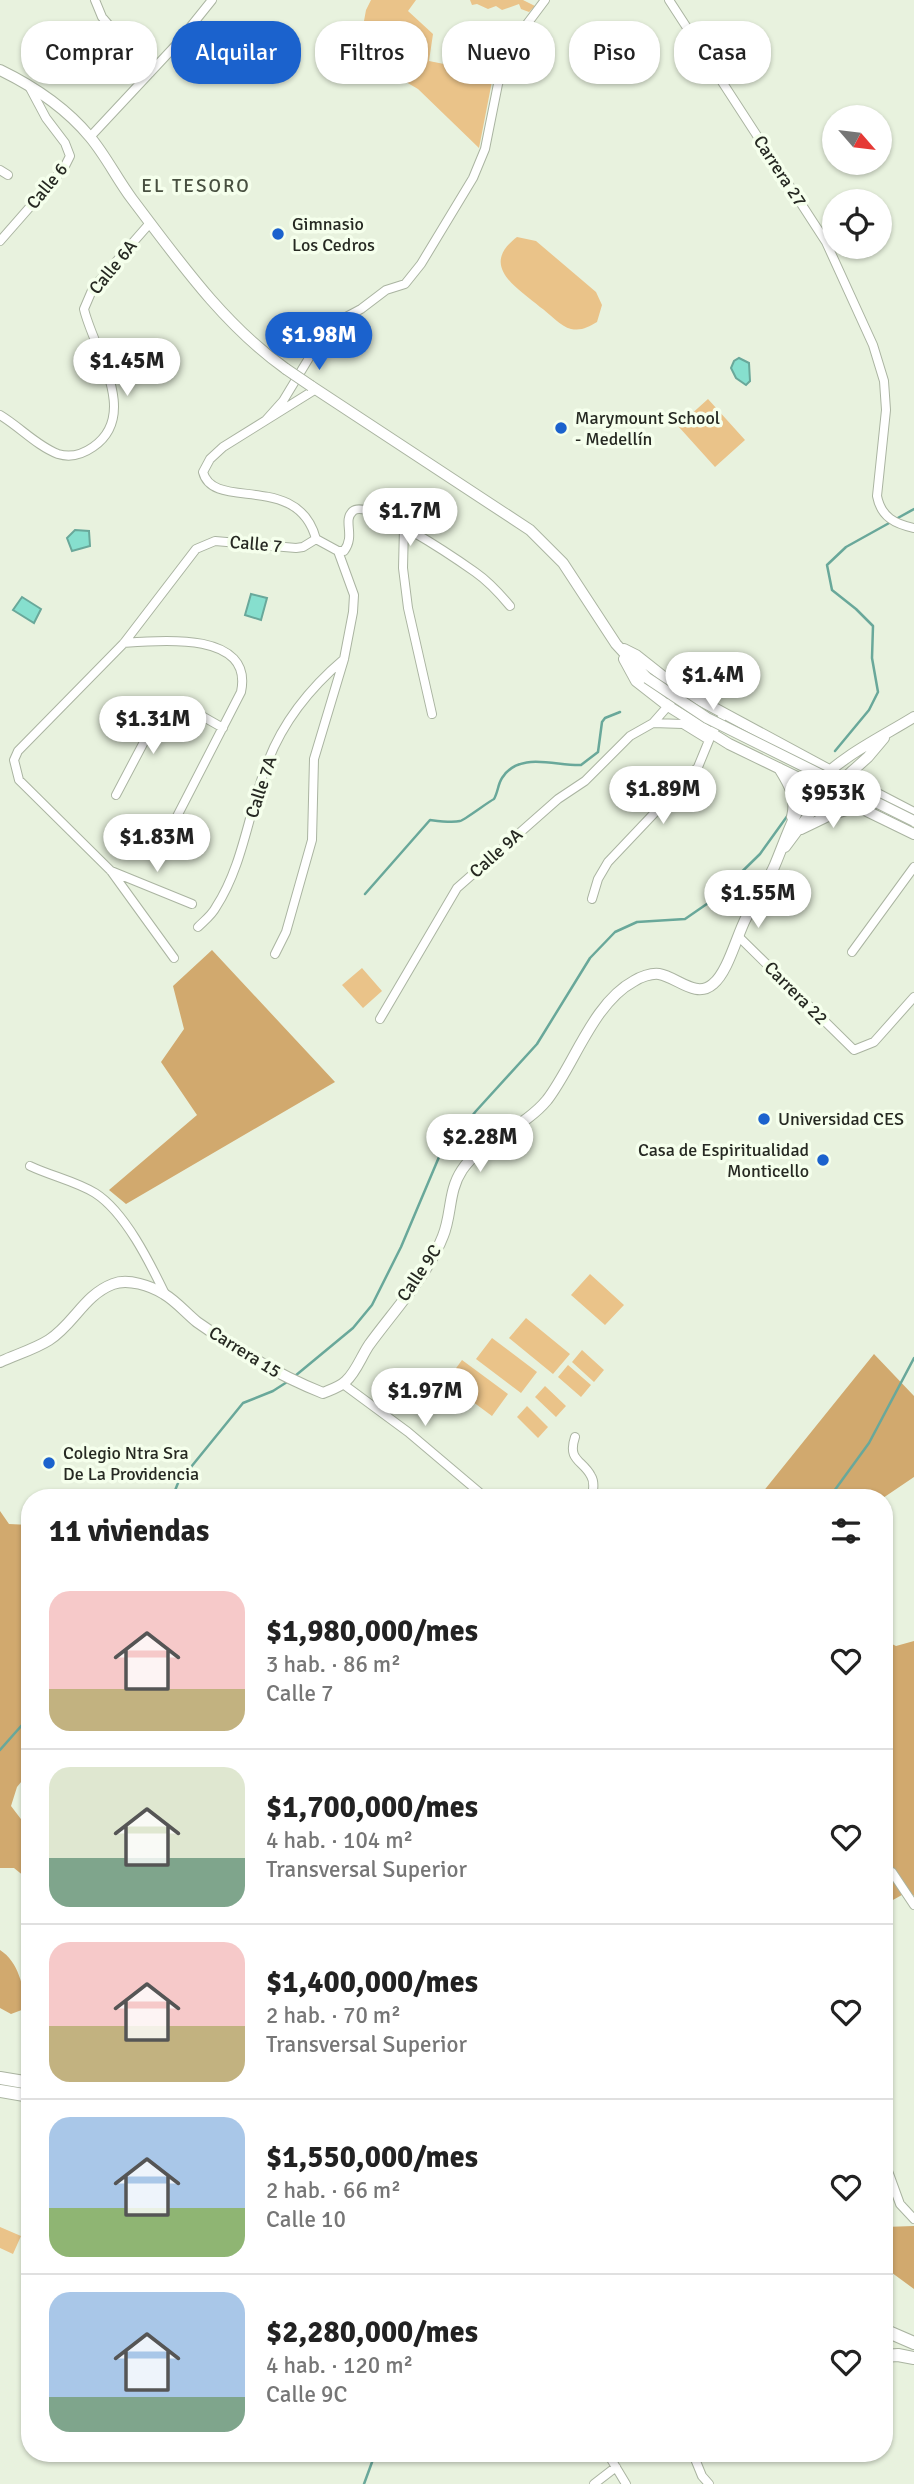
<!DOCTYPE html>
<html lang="es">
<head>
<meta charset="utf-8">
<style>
  :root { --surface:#fff; --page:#f2f2f2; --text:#222; --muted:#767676; --line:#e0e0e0; --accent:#1b62cd }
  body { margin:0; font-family:Signika,sans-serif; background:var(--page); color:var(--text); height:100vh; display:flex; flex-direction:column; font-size:26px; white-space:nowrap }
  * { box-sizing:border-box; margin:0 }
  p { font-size:23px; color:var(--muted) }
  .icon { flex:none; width:38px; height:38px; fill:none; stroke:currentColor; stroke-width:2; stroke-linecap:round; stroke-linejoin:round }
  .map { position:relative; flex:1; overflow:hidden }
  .drawer { position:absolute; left:21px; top:1489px; width:872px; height:973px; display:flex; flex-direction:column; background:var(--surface); border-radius:28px; box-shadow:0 2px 5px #0004 }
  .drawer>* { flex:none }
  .top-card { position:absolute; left:21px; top:21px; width:873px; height:63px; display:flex; gap:14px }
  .needle { width:46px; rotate:118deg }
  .buttons { position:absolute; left:822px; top:105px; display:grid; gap:14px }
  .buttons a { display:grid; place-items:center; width:70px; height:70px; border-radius:50%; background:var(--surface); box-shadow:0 2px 5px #0004; font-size:35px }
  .price { position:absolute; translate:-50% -60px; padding:0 16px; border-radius:24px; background:#fff; color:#222; font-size:23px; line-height:46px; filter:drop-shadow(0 2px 4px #0008) }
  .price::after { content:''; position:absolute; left:50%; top:42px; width:21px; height:16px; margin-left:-10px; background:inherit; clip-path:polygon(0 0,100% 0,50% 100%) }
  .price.current { background:var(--accent); color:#fff }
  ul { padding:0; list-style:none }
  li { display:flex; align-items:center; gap:21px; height:175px; padding:0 28px }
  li+li { border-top:2px solid var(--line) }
  li span { display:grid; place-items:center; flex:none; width:196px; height:140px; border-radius:21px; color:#555 }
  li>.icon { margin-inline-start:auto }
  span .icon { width:84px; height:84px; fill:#fffc; stroke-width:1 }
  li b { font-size:30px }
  h2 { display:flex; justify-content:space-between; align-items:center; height:84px; padding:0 28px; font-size:30px }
  .tag { padding:0 24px; border-radius:28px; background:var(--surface); box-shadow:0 2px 5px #0004; font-size:24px; line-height:63px }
  .tag.current { background:var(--accent); color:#fff }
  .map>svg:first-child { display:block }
  .green { fill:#eac389 }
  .forest { fill:#d1a96e }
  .water { fill:#86dfce; stroke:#69a89a; stroke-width:2 }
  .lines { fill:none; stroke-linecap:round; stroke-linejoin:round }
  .stream { stroke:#69a89a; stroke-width:2.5 }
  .street-casing { stroke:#aab4a1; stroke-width:10 }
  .secondary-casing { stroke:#aab4a1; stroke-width:12 }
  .primary-casing { stroke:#aab4a1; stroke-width:14 }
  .street { stroke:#fff; stroke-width:8 }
  .secondary { stroke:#fff; stroke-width:10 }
  .primary { stroke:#fff; stroke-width:12 }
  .secondary-bridge-casing { stroke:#aab4a1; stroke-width:12; stroke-linecap:butt }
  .secondary-bridge { stroke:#fff; stroke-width:10 }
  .poi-dot { fill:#1b62cd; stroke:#f5ffec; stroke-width:2.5 }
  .labels { text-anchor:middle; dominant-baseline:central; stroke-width:7; stroke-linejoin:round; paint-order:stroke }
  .street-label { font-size:18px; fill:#262922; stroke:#f5ffec }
  .poi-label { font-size:18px; fill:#262922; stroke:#f5ffec; text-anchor:start }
  .neighbourhood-label { font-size:19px; letter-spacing:2px; fill:#485040; stroke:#f5ffec }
</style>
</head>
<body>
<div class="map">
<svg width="914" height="2484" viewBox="0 0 914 2484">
  <rect width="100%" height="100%" fill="#e8f2de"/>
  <!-- green -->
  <path class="green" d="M371,0H416L408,11L433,34L429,61L444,64L446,56L460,59L461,63C476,66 488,63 503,58L493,76L479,148L418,89L358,54L366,10Z
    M470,0H523L535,6L529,12L521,9L519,4L502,10L496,6L488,9L477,4L472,5Z
    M517,237L536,241L596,292L602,305L597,322C588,327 582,331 571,329C561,327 549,313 540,307C516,287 479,266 517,237Z
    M708,399L745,440L715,467L678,426Z
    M362,968L382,991L363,1008L342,985Z
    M590,1274L624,1305L605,1325L571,1295Z
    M526,1318L570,1354L553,1374L509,1338Z
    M492,1338L537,1372L521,1393L476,1359Z
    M582,1350L604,1370L594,1382L572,1362Z
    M462,1360L508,1394L492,1416L446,1382Z
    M568,1365L591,1385L581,1397L558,1377Z
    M545,1386L566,1406L556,1417L535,1397Z
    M527,1406L548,1427L538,1438L517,1417Z
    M0,2227L21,2236L13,2254L0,2248Z"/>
  <!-- forest -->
  <path class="forest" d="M212,950L335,1082L126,1204L109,1190L197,1115L161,1062L184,1029L173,986Z
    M874,1354L914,1396V1477L883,1498H758Z
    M0,1511L9,1524L30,1525V1771L17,1787L11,1806L30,1831V1881L14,1868H0Z
    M884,1640L896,1646L914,1641V1896L909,1891L884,1905Z
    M0,1950C19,1962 23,1987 27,2008L11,2014L0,2008Z
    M914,2226V2289L884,2267V2227Z"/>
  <!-- water -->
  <path class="water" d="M739,358L749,363L750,381L746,385L736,378L731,368L734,361Z
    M75,530L89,531L90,546L72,551L67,538Z
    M251,594L267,598L261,620L245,615Z
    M22,597L41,609L34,623L13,610Z"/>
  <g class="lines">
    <!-- stream -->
    <path class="stream" d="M896,519L914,509
      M835,751L869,710L878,692L872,658L873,626L856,609L832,590L827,565L846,547L891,522
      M365,894L430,820C438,821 452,823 460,821C463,821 488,802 494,799C498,792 498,784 502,778C519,751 555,766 581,765L598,752L602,722L605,718L620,712
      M295,1376L353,1328L372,1305L401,1247L439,1157L476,1111L537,1044L590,958L615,932L637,922L685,919L714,899L760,854L788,815
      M172,1498L178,1483L243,1403L273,1391L287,1382
      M829,1498L869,1443L914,1358
      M0,1750L30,1716
      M364,2484L375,2454"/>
    <defs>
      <path id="street" d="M95,0L102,17L150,73
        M669,0L826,242L873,345L884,381L886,410L877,496C881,517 895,524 914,528
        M90,137L175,46L212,0
        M0,170L8,175
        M0,241L64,168L70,156L65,143L46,118L30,88
        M316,389L223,447L210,459L203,472C213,512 298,471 316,539
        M0,415C20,427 37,446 58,454C71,458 83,454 93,447C141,414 93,349 84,309L93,288L150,223
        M266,420L283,401L312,353L333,324L361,309L386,290L405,284L421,264L473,178L485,149L498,84L508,57L527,24L545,0
        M404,527L403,568L408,608L432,714
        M338,551H344C356,535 342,521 353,511C368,498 458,560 475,572C488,581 500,594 510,606
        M124,643C160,640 254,631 241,692L171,828
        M653,723L683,724L709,740
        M851,771L868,788L914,812
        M116,795L164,704L173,701L181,704L223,728
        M111,871L192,904
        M592,899L598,879L608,862L698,767L712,733L721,719
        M198,927C204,921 212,915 216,907C244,864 249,808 268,761C284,720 311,687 344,659
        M738,936L854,1050L874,1042L914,997
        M852,952L914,867
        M275,954L286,932L312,840L314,759L344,659L353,612L354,595L338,551L316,539
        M174,958L111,871L19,780L14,760L18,751L124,643L196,549L215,541L296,548L303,547L316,539
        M380,1019L457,888L558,799L585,781L630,736L653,723L668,706L677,692
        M30,1166C51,1176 75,1181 95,1193C125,1212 150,1263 165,1294
        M343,1384L408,1432L486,1498
        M575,1437C567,1461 583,1460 591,1476C595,1482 593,1491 592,1498
        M884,1868L892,1872L914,1905
        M884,2160L900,2204L914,2219
        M608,2454L626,2484
        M693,2454L702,2476L709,2484
        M594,2484L616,2467"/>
      <path id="secondary" d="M0,70C33,86 66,108 90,137C106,156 117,179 132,199C179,261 223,324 286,369
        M311,386L530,530L563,563L616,644L647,678
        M624,649L636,655L679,689L831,771
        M624,659L636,681L668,706L729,744L914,834
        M779,768C789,784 797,797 792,817
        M801,829L830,815L859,806
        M785,847L820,800L868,757L884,738
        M0,1362C15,1355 35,1349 49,1340C74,1324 84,1295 113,1284C128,1278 151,1286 164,1294C176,1301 186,1313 197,1322C237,1350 277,1375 323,1393C330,1390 340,1387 346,1381C356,1372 361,1357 369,1345C392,1313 429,1273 443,1236C452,1214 448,1191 462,1170C482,1140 523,1129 547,1100C574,1065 593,1003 634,981C640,977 651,973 659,974C677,977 696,999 713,984C728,972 737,935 746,918C755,901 766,884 774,867C786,839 794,810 814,786C841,756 880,738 914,717"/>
      <path id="primary" d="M0,2078L30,2083
        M0,2091L30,2096
        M884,2330L914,2343
        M884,2356L898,2355L914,2358"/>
    </defs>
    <!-- street casing -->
    <use href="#street" class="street-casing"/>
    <!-- secondary casing -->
    <use href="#secondary" class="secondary-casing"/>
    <!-- primary casing -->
    <use href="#primary" class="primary-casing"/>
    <!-- street -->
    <use href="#street" class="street"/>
    <!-- secondary -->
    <use href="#secondary" class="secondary"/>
    <!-- primary -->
    <use href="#primary" class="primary"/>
    <defs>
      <path id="secondary-bridge" d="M286,369L311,386
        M647,678L707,718L914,821"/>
    </defs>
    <!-- secondary-bridge casing -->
    <use href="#secondary-bridge" class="secondary-bridge-casing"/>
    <!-- secondary-bridge -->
    <use href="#secondary-bridge" class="secondary-bridge"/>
  </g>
  <!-- markers -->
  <g class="poi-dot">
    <circle cx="278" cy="234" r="7"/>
    <circle cx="561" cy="428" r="7"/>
    <circle cx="764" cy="1119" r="7"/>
    <circle cx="823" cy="1160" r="7"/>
    <circle cx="49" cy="1463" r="7"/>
  </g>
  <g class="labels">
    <!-- street labels -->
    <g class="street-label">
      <text transform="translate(780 171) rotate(57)">Carrera 27</text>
      <text transform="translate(47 186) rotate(-51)">Calle 6</text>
      <text transform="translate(113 267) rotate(-51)">Calle 6A</text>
      <text transform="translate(256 544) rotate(5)">Calle 7</text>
      <text transform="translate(261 787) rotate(-72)">Calle 7A</text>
      <text transform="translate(496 853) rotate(-42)">Calle 9A</text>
      <text transform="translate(796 993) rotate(45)">Carrera 22</text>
      <text transform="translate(419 1273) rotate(-56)">Calle 9C</text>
      <text transform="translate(245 1352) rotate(32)">Carrera 15</text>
    </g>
    <!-- poi labels -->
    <g class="poi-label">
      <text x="292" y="224">Gimnasio<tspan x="292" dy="21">Los Cedros</tspan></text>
      <text x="575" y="418">Marymount School<tspan x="575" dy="21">- Medellín</tspan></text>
      <text x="778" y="1119">Universidad CES</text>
      <text x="809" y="1150" text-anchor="end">Casa de Espiritualidad<tspan x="809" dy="21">Monticello</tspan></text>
      <text x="63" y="1453">Colegio Ntra Sra<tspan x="63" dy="21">De La Providencia</tspan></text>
    </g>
    <!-- neighbourhood labels -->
    <g class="neighbourhood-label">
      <text x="196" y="186">EL TESORO</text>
    </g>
  </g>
</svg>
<div class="buttons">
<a><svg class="needle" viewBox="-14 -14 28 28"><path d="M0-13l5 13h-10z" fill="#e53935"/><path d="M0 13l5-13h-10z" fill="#767676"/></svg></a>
<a><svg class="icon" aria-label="locate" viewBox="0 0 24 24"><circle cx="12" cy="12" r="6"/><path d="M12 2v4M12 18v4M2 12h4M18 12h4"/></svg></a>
</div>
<b class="price current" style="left:319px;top:372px">$1.98M</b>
<b class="price" style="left:127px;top:398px">$1.45M</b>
<b class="price" style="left:410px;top:548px">$1.7M</b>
<b class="price" style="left:713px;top:712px">$1.4M</b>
<b class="price" style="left:153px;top:756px">$1.31M</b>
<b class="price" style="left:663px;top:826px">$1.89M</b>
<b class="price" style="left:833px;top:830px">$953K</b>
<b class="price" style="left:157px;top:874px">$1.83M</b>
<b class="price" style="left:758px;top:930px">$1.55M</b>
<b class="price" style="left:480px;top:1174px">$2.28M</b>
<b class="price" style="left:425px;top:1428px">$1.97M</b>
<div class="top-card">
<a class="tag">Comprar</a>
<a class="tag current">Alquilar</a>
<a class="tag">Filtros</a>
<a class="tag">Nuevo</a>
<a class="tag">Piso</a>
<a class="tag">Casa</a>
</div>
<section class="drawer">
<h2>11 viviendas<svg class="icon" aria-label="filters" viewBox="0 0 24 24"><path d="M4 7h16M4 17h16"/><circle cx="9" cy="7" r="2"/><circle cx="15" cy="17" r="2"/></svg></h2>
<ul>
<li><span style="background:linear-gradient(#f6c9c9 70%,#c2b280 0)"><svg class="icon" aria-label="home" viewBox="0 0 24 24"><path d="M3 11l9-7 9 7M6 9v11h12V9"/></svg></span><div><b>$1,980,000/mes</b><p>3 hab. · 86 m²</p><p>Calle 7</p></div><svg class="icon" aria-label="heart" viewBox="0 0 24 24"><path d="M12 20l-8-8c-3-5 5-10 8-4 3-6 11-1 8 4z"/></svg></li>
<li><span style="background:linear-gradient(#dfe7d0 65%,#7fa58c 0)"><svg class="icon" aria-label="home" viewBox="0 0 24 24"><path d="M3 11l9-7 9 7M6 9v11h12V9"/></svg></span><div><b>$1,700,000/mes</b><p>4 hab. · 104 m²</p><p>Transversal Superior</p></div><svg class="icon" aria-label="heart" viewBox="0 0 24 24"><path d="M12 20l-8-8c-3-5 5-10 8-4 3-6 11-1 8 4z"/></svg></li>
<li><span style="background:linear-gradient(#f6c9c9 60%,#c2b280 0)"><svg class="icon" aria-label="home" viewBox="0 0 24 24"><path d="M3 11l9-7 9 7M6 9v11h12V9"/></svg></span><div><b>$1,400,000/mes</b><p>2 hab. · 70 m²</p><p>Transversal Superior</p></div><svg class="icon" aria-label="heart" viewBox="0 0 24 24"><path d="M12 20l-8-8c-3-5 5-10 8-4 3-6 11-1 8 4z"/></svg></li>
<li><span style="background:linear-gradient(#a9c7e8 65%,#8fb573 0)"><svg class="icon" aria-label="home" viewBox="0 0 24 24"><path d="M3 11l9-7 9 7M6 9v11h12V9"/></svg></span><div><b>$1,550,000/mes</b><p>2 hab. · 66 m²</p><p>Calle 10</p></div><svg class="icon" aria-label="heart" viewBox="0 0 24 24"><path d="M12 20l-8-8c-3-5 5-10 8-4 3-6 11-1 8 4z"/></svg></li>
<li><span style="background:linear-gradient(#a9c7e8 75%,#7fa58c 0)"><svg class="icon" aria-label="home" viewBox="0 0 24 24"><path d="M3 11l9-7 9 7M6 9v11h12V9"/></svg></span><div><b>$2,280,000/mes</b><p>4 hab. · 120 m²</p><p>Calle 9C</p></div><svg class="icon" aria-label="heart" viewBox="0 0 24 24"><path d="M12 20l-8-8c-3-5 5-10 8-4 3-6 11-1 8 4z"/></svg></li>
</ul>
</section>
</div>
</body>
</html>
